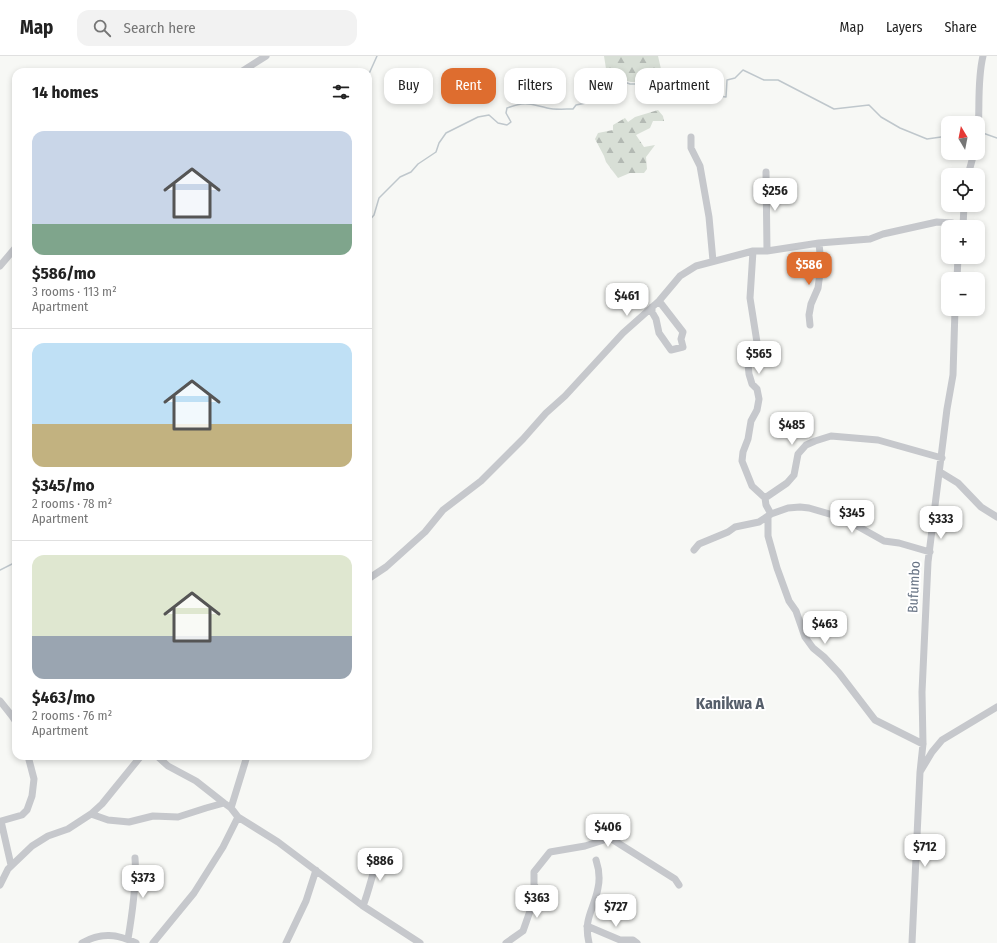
<!DOCTYPE html>
<html lang="en">
<head>
<meta charset="utf-8">
<style>
  :root { --surface:#fff; --page:#f2f2f2; --text:#222; --muted:#767676; --line:#e0e0e0; --accent:#de6d2f }
  body { margin:0; font-family:"Fira Sans Condensed",sans-serif; background:var(--page); color:var(--text); height:100vh; display:flex; flex-direction:column; font-size:15px; white-space:nowrap }
  * { box-sizing:border-box; margin:0 }
  p { font-size:13px; color:var(--muted) }
  .icon { flex:none; width:22px; height:22px; fill:none; stroke:currentColor; stroke-width:2; stroke-linecap:round; stroke-linejoin:round }
  .map { position:relative; flex:1; overflow:hidden }
  .details { position:absolute; left:12px; top:12px; width:360px; height:692px; display:flex; flex-direction:column; background:var(--surface); border-radius:12px; box-shadow:0 2px 6px #0003 }
  .details>* { flex:none }
  .top-card { position:absolute; left:384px; top:12px; width:380px; height:36px; display:flex; gap:8px }
  .needle { width:26px; rotate:350deg }
  .buttons { position:absolute; left:941px; top:60px; display:grid; gap:8px }
  .buttons a { display:grid; place-items:center; width:44px; height:44px; border-radius:8px; background:var(--surface); box-shadow:0 2px 6px #0003; font-size:20px }
  .price { position:absolute; translate:-50% -34px; padding:0 9px; border-radius:8px; background:#fff; color:#222; font-size:13px; line-height:26px; filter:drop-shadow(0 1px 2px #0008) }
  .price::after { content:''; position:absolute; left:50%; top:24px; width:12px; height:9px; margin-left:-6px; background:inherit; clip-path:polygon(0 0,100% 0,50% 100%) }
  .price.active { background:var(--accent); color:#fff }
  ul { padding:0; list-style:none }
  li { display:grid; align-content:center; gap:8px; height:212px; padding:0 20px }
  li+li { border-top:1px solid var(--line) }
  li span { display:grid; place-items:center; height:124px; border-radius:12px; color:#555 }
  li>.icon { margin-inline-start:auto }
  span .icon { width:72px; height:72px; fill:#fffc; stroke-width:1 }
  li b { font-size:17px }
  h2 { display:flex; justify-content:space-between; align-items:center; height:48px; padding:0 20px; font-size:17px }
  .tag { padding:0 14px; border-radius:12px; background:var(--surface); box-shadow:0 2px 6px #0003; font-size:14px; line-height:36px }
  .tag.active { background:var(--accent); color:#fff }
  header { display:flex; align-items:center; gap:24px; box-sizing:border-box; height:56px; padding:0 20px; background:var(--surface); border-bottom:1px solid var(--line) }
  header strong { font-size:19px }
  nav { display:flex; gap:22px; margin-inline-start:auto; font-size:14px }
  .search { width:280px; height:36px; background:var(--page); display:flex; align-items:center; gap:10px; box-sizing:border-box; padding:0 14px; border-radius:12px; color:var(--muted); font-size:15px }
  .map>svg:first-child { display:block }
  .forest { fill:url(#forest-firs) }
  .lines { fill:none; stroke-linecap:round; stroke-linejoin:round }
  .stream { stroke:#bfc7cc; stroke-width:1.5 }
  .minor { stroke:#c6c8cc; stroke-width:7 }
  .labels { text-anchor:middle; dominant-baseline:central; stroke-width:4; stroke-linejoin:round; paint-order:stroke }
  .street-label { font-size:14px; fill:#687485; stroke:#fff }
  .quarter-label { font-size:16px; font-weight:bold; fill:#555e6a; stroke:#fff }
</style>
</head>
<body>
<header>
<strong>Map</strong>
<div class="search"><svg class="icon" aria-label="search" viewBox="0 0 24 24"><circle cx="10" cy="10" r="6"/><path d="M15 15l6 6"/></svg>Search here</div>
<nav><a>Map</a><a>Layers</a><a>Share</a></nav>
</header>
<div class="map">
<svg width="997" height="887" viewBox="0 0 997 887">
  <defs>
    <pattern id="forest-firs" width="22" height="20" patternUnits="userSpaceOnUse"><rect width="22" height="20" fill="#d8dfd6"/><path d="M5 1l3.5 6h-7zM16 11l3.5 6h-7z" fill="#b3b9b3"/></pattern>
  </defs>
  <rect width="100%" height="100%" fill="#f7f8f5"/>
  <!-- forest -->
  <path class="forest" d="M604,0H658L661,13L642,26H631L607,19Z
    M658,54L663,60L664,65H653L650,72L636,79L644,91L655,89L646,101L647,113L644,117H630L618,122L606,106L604,100L595,83L598,77L613,74V69L625,62L628,66L635,61Z"/>
  <g class="lines">
    <!-- stream -->
    <path class="stream" d="M368,20L377,0
      M980,76L997,82
      M368,166L374,159L379,142L400,121L411,116L418,108L436,96L439,87L446,77L478,61L489,59L498,67L507,69L511,66L506,57L507,52C527,45 529,48 547,52C555,54 565,53 573,53L576,49L586,47C594,35 605,31 616,23L630,28H644L649,24L657,22L663,27L674,26L679,36L683,40L689,38L698,41L710,39L726,41L727,24L735,22L743,14L764,24H778L834,53L869,49L881,61L900,72L927,83L948,80
      M0,514L16,506"/>
    <!-- minor -->
    <path class="minor" d="M241,16L266,0
      M978,76C980,51 977,25 983,0
      M691,81V92L700,110L709,161L713,205
      M766,116L767,195
      M968,119L974,97
      M963,171L964,149
      M753,195L750,242L759,299L757,304L748,308L749,318L752,328L757,333L759,343L757,354L751,365L748,383L743,396L742,405L752,430L765,442
      M0,210L16,191
      M957,223L958,201
      M652,251V256L656,263L659,277L671,294L683,291L681,283L683,276L659,245
      M810,269L809,259L811,248L818,232L821,209L819,187
      M940,416L958,427L981,451L997,461
      M771,458L788,452L800,451L809,452L843,462L884,485L899,487L930,496
      M768,461V480L777,512L789,545L796,555L805,581L813,592L824,601L839,617L875,664L923,688
      M694,494L699,488L728,476L735,471L759,466L771,458L766,449L765,442L787,427L794,419L798,398L806,389L815,385L831,380L878,384L942,402
      M368,523L386,511L425,476L443,454L481,425L523,383L546,357L565,340L623,277L659,245L680,220L696,210L753,195H767L819,187L870,183L883,178L937,166L952,167L960,171
      M0,645L12,660L16,666
      M157,700L168,710L196,725L224,747
      M920,716L923,688L922,636L928,506L947,353L953,319L955,253
      M231,752L247,700
      M91,758L108,764L129,766L153,760L178,761L206,752L224,747L231,752L238,761L278,786L363,850L420,887
      M11,809L1,765L22,759L27,754L32,740L34,723L28,700
      M0,829L8,813L32,790L48,780L68,773L91,758L102,748L141,700
      M363,850C370,832 373,814 380,796
      M587,870L620,884H633L637,887
      M128,883C132,859 137,827 135,802
      M82,887C101,876 117,878 136,887
      M153,887L194,837L223,791L238,761
      M286,887L306,845L316,814
      M506,887L523,875L537,835L534,828V816L550,796L585,790L610,782L675,823L679,829
      M589,887C583,862 594,854 598,832C600,823 599,813 596,804
      M912,887L920,716L932,696L942,684L997,651"/>
  </g>
  <g class="labels">
    <!-- street labels -->
    <g class="street-label">
      <text transform="translate(914 531) rotate(-87)">Bufumbo</text>
    </g>
    <!-- quarter labels -->
    <g class="quarter-label">
      <text x="730" y="647">Kanikwa A</text>
    </g>
  </g>
</svg>
<div class="buttons">
<a><svg class="needle" viewBox="-14 -14 28 28"><path d="M0-13l5 13h-10z" fill="#e53935"/><path d="M0 13l5-13h-10z" fill="#767676"/></svg></a>
<a><svg class="icon" aria-label="locate" viewBox="0 0 24 24"><circle cx="12" cy="12" r="6"/><path d="M12 2v4M12 18v4M2 12h4M18 12h4"/></svg></a>
<a>+</a>
<a>−</a>
</div>
<b class="price" style="left:775px;top:156px">$256</b>
<b class="price active" style="left:809px;top:230px">$586</b>
<b class="price" style="left:627px;top:261px">$461</b>
<b class="price" style="left:759px;top:319px">$565</b>
<b class="price" style="left:792px;top:390px">$485</b>
<b class="price" style="left:852px;top:478px">$345</b>
<b class="price" style="left:941px;top:484px">$333</b>
<b class="price" style="left:825px;top:589px">$463</b>
<b class="price" style="left:608px;top:792px">$406</b>
<b class="price" style="left:925px;top:812px">$712</b>
<b class="price" style="left:380px;top:826px">$886</b>
<b class="price" style="left:143px;top:843px">$373</b>
<b class="price" style="left:537px;top:863px">$363</b>
<b class="price" style="left:616px;top:872px">$727</b>
<div class="top-card">
<a class="tag">Buy</a>
<a class="tag active">Rent</a>
<a class="tag">Filters</a>
<a class="tag">New</a>
<a class="tag">Apartment</a>
</div>
<section class="details">
<h2>14 homes<svg class="icon" aria-label="filters" viewBox="0 0 24 24"><path d="M4 7h16M4 17h16"/><circle cx="9" cy="7" r="2"/><circle cx="15" cy="17" r="2"/></svg></h2>
<ul>
<li><span style="background:linear-gradient(#c9d6e8 75%,#7fa58c 0)"><svg class="icon" aria-label="home" viewBox="0 0 24 24"><path d="M3 11l9-7 9 7M6 9v11h12V9"/></svg></span><div><b>$586/mo</b><p>3 rooms · 113 m²</p><p>Apartment</p></div></li>
<li><span style="background:linear-gradient(#bfe0f5 65%,#c2b280 0)"><svg class="icon" aria-label="home" viewBox="0 0 24 24"><path d="M3 11l9-7 9 7M6 9v11h12V9"/></svg></span><div><b>$345/mo</b><p>2 rooms · 78 m²</p><p>Apartment</p></div></li>
<li><span style="background:linear-gradient(#dfe7d0 65%,#9aa5b1 0)"><svg class="icon" aria-label="home" viewBox="0 0 24 24"><path d="M3 11l9-7 9 7M6 9v11h12V9"/></svg></span><div><b>$463/mo</b><p>2 rooms · 76 m²</p><p>Apartment</p></div></li>
</ul>
</section>
</div>
</body>
</html>
